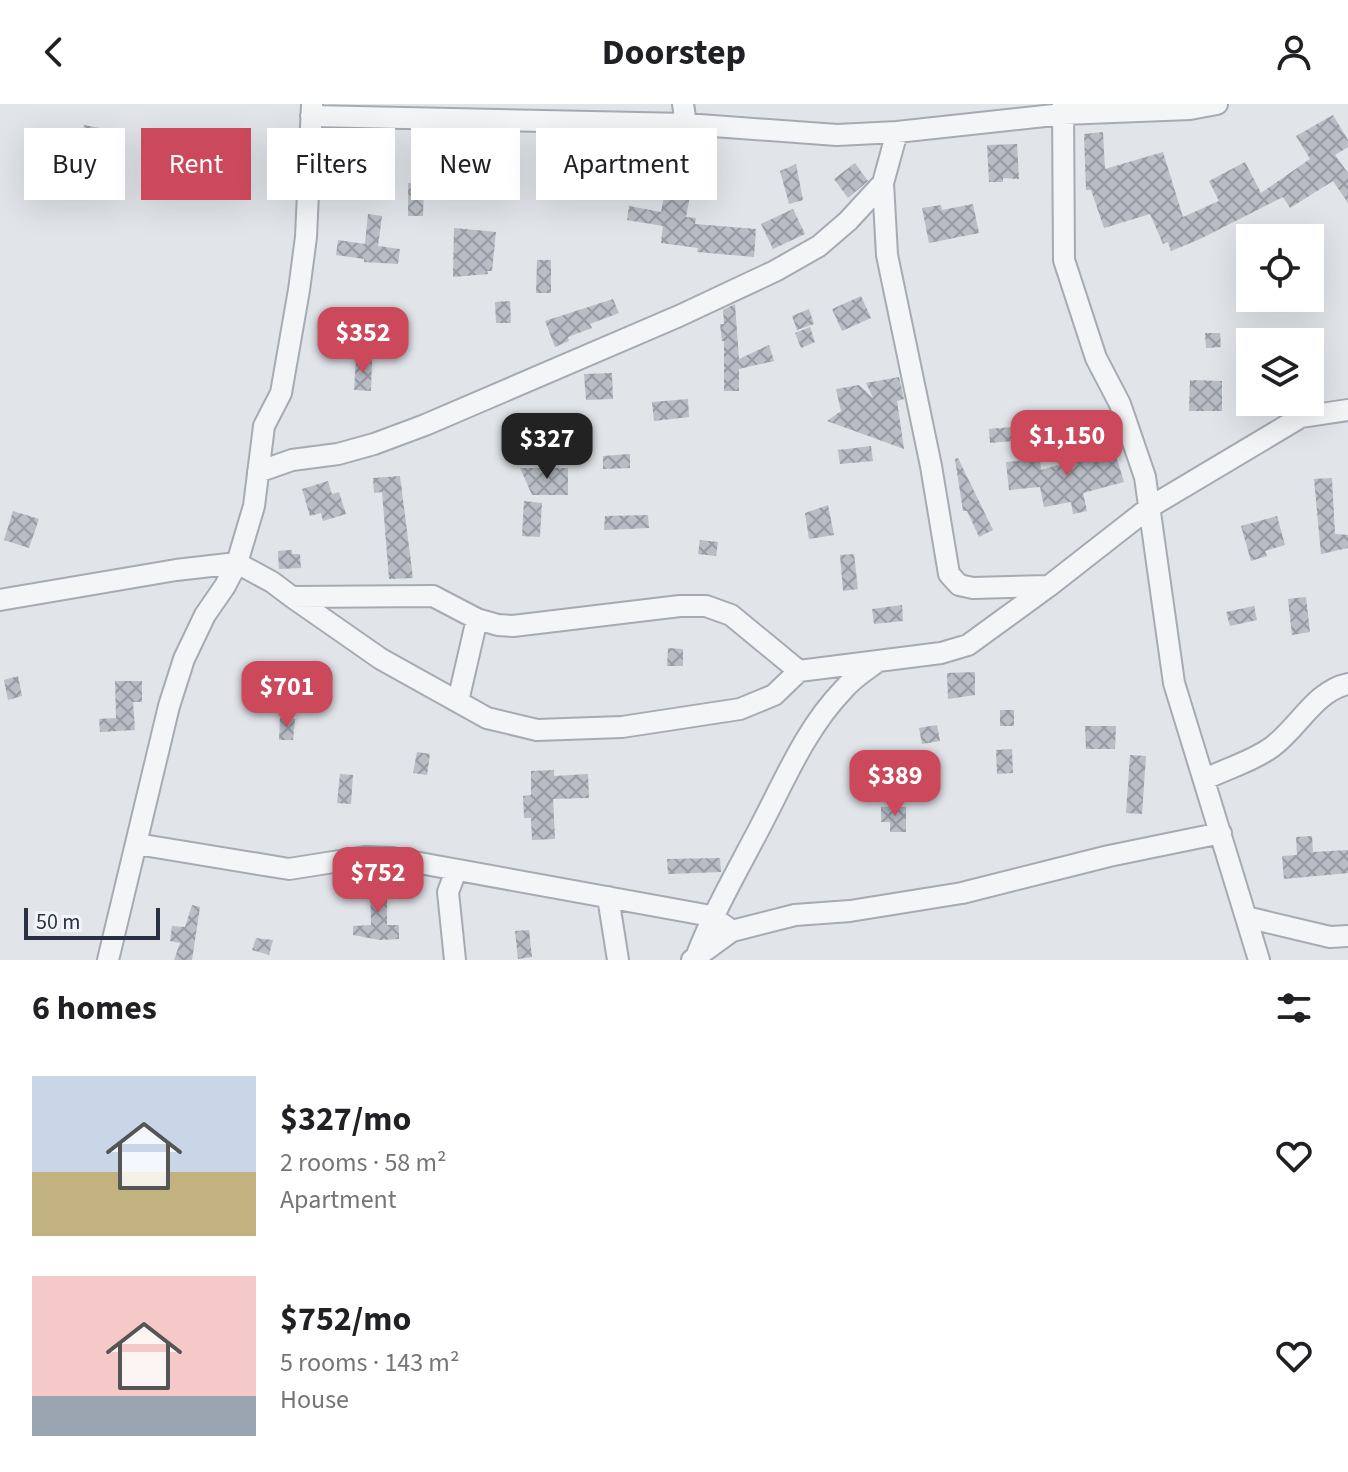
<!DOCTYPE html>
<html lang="en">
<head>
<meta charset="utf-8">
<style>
  :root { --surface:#fff; --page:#f2f2f2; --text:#202124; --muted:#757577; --accent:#cb495a }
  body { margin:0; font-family:"Source Sans 3",sans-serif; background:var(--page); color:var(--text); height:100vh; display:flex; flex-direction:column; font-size:30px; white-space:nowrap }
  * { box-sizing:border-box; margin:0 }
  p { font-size:26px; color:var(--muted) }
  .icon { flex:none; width:44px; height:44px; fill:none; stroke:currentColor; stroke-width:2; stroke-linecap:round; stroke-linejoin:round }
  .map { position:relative; height:856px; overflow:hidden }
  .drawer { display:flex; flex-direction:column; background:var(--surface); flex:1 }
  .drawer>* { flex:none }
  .top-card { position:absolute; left:24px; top:24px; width:800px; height:72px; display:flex; gap:16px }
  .buttons { position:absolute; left:1236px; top:120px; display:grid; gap:16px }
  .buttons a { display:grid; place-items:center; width:88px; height:88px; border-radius:0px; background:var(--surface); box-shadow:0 8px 32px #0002; font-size:40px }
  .scale { position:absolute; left:24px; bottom:20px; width:136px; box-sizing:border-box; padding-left:8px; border:4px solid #293140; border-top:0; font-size:22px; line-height:28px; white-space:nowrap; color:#293140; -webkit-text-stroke:6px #f0f3f7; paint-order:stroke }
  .price { position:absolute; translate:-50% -68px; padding:0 18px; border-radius:16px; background:var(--accent); color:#fff; font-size:26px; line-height:52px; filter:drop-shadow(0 2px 4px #0008) }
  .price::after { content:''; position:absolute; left:50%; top:48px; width:24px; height:18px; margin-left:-12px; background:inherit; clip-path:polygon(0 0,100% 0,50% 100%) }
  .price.on { background:#222; color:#fff }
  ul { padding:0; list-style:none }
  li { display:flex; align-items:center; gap:24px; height:200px; padding:0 32px }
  li span { display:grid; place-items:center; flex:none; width:224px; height:160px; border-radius:0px; color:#555 }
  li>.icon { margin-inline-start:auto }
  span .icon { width:96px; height:96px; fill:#fffc; stroke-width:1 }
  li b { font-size:34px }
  h2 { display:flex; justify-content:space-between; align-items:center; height:96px; padding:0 32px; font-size:34px }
  .chip { padding:0 28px; border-radius:0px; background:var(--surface); box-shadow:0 8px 32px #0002; font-size:28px; line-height:72px }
  .chip.on { background:var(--accent); color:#fff }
  header { display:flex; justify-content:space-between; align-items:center; height:104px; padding:0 32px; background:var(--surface); font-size:36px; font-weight:700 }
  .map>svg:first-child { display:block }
  .building { fill:url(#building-cross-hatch) }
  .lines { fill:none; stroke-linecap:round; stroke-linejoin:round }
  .minor-casing { stroke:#a6abb3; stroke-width:24 }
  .minor { stroke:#f3f5f7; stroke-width:20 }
</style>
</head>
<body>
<header><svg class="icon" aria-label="back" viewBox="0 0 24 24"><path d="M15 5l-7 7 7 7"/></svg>Doorstep<svg class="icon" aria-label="person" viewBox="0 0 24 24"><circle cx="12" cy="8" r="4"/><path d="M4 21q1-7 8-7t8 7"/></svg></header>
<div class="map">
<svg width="1348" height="856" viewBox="0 0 1348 856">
  <defs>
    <pattern id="building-cross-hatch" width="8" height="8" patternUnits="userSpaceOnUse" patternTransform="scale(2)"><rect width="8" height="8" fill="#b8bdc6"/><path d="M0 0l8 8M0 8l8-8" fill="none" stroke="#969aa2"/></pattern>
  </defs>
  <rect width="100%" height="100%" fill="#e1e4e9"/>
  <!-- building -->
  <path class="building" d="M1333,11L1348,36V43L1335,51L1348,69V99L1333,77L1290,104L1283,93L1200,135L1171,147L1168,138L1163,140L1150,110L1104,124L1091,86H1086L1084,30L1103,28L1105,65L1163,48L1183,113L1219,97L1209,77L1245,58L1261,89L1310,55L1296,32Z
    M84,21L111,26L107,50L80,45Z
    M1017,40L1019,75L1003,74V78H989L987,41Z
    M420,42H436L433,82L424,81L423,112H408V79H418Z
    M550,48L568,49L567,82H549Z
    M671,55L691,59L688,75L693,76L686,113L696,114L695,120L756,125L754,153L697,148L698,144L661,139L663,122L627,116L629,102L661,108Z
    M855,59L868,77L848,94L834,75Z
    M796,60L803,96L789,100L780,67Z
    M973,100L979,129L929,139L922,104L941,101L942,106Z
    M793,105L805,130L773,145L761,120Z
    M368,110L382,112L378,142L400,145L398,160L364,158V155L336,151L338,136L365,140Z
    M454,124L496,128L492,167H487L488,170L453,173Z
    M537,156H551V189H536Z
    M861,192L871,214L842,227L832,205Z
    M613,195L619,209L590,220L592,224L568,233L569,237L555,243L545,217Z
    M510,197L511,219H496L495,198Z
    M735,200L739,255L769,241L774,257L739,265V287H724V237H722L720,220H724L723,206Z
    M809,205L814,220L797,226L792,212Z
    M810,223L815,238L801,244L795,229Z
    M1205,229H1220L1221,243L1206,244Z
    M356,255L372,256L371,287L354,286Z
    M612,269L613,295L586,296L584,270Z
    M899,273L904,295L897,297L904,345L827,317L841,307L836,285L859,281L873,294L866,279Z
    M1190,276L1222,277V307H1189Z
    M688,295L689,313L654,317L652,298Z
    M1012,323L1013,337L990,339L989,325Z
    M871,342L873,357L840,360L838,346Z
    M1114,345L1124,378L1083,389L1087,407L1073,410L1071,398L1044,403L1040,383L1009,386L1006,358L1040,355L1041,366Z
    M630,350V364L603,365V352Z
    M958,354L993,426L979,433L967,407H963L955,355Z
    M520,364H568V391H532Z
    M400,372L413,474L389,475L382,388L374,389L373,374Z
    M1332,374L1335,430L1348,431V444L1321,450L1314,375Z
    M328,377L332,390L339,388L346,410L323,417L321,409L310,412L302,385Z
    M524,397L542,399L540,433L522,432Z
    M828,401L834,431L809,435L805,409Z
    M13,407L39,415L29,444L4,436Z
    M648,411L649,424L604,426L605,412Z
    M1277,412L1285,441L1265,447L1267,452L1251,457L1241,422Z
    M700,436L718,438L716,452L698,450Z
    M292,446V450H300L301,464L279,465L278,447Z
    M854,450L858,485L843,487L840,451Z
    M1306,493L1310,528L1292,531L1288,495Z
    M902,501L903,517L874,520L872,505Z
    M1254,502L1257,516L1230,522L1226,508Z
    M668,544L683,545V562H667Z
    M975,568V591L948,595L947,569Z
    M18,572L22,592L8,596L4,576Z
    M115,577H142V598H133L135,626L100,628L99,615L116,614Z
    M1000,606H1014V622H1000Z
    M280,614L295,615L293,636H279Z
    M937,621L940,637L922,640L919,624Z
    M1085,622H1116L1115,645H1086Z
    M1012,645L1013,669L997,670L996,646Z
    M417,648L430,650L427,671L413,669Z
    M1130,651L1146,652L1142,710L1126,709Z
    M554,666V672L588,670L589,694L553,695L555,735L532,736L531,714H524L523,692L531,691V667Z
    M340,670L353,671L351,700L337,699Z
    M881,703H906V728H890V718H881Z
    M1312,732L1313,748L1348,746V769L1284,775L1282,752L1297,751L1296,733Z
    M720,754L721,768L668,770L667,755Z
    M370,774H387V821H399V835L380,836L353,831V822L371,821Z
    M192,801L200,803L192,856H174L180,839L170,837L172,822L185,823Z
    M529,826L532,853L518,855L515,827Z
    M256,834L273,836L269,851L252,846Z"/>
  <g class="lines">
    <defs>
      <path id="minor" d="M683,0L686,20
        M1063,0L1064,156L1096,254L1120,300L1145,373L1174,579L1259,856
        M311,12L686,20L837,31L897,28L1063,10L1190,5L1217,0
        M897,28L883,79L887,151L931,362L949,470L959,481L973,484L1049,482
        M258,368L292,356L338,350L374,340L425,321L679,212L775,167L819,142L848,117L883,79
        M292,493L381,555L487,614L537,626L622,623L740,605L774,591L799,567
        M0,496L176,466L237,459L272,478L292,493L433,492L477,515L498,521L513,522L680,502H706L731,511L799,567L941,549L968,541L1049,482L1150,403L1301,313L1348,306
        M458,597L477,515
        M1205,675C1226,665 1253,657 1272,643C1299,623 1315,587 1348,580
        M137,740L289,765L365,753L392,754L711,812L732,827
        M608,793L618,856
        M1246,813L1330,833L1348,832
        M696,853C713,809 736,769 758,727C784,678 805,625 844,585C853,574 866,566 877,558
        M108,856L169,602L184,555L205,511L225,482L237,459L254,402L264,322L281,289L299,186L306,133L312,1
        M455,856L448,788L456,767
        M692,856L732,827L795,811L850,807L962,789L1109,752L1221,729"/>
    </defs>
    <!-- minor casing -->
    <use href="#minor" class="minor-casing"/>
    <!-- minor -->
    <use href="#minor" class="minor"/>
  </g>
</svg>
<div class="buttons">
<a><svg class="icon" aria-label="locate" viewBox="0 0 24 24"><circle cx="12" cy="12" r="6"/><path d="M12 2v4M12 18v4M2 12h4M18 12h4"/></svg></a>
<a><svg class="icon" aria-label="layers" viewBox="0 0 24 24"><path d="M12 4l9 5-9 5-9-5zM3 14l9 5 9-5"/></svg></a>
</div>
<div class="scale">50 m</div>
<b class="price" style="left:363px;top:271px">$352</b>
<b class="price" style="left:1067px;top:374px">$1,150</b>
<b class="price on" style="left:547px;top:377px">$327</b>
<b class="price" style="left:287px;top:625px">$701</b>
<b class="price" style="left:895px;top:714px">$389</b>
<b class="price" style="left:378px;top:811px">$752</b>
<div class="top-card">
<a class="chip">Buy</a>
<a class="chip on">Rent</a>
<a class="chip">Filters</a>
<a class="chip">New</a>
<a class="chip">Apartment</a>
</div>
</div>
<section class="drawer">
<h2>6 homes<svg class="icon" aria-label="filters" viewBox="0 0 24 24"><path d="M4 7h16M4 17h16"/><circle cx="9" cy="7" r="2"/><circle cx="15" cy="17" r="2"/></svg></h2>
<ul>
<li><span style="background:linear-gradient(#c9d6e8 60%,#c2b280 0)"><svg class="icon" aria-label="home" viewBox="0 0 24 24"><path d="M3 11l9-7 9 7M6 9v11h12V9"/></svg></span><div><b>$327/mo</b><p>2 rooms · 58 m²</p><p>Apartment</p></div><svg class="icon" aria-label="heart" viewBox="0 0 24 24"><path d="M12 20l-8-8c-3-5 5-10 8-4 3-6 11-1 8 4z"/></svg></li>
<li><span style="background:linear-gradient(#f6c9c9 75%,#9aa5b1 0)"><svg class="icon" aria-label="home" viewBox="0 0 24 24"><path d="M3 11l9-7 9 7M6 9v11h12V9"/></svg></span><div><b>$752/mo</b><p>5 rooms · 143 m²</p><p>House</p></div><svg class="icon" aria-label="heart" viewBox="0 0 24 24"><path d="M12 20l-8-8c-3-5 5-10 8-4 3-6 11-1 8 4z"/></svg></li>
</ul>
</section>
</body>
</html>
